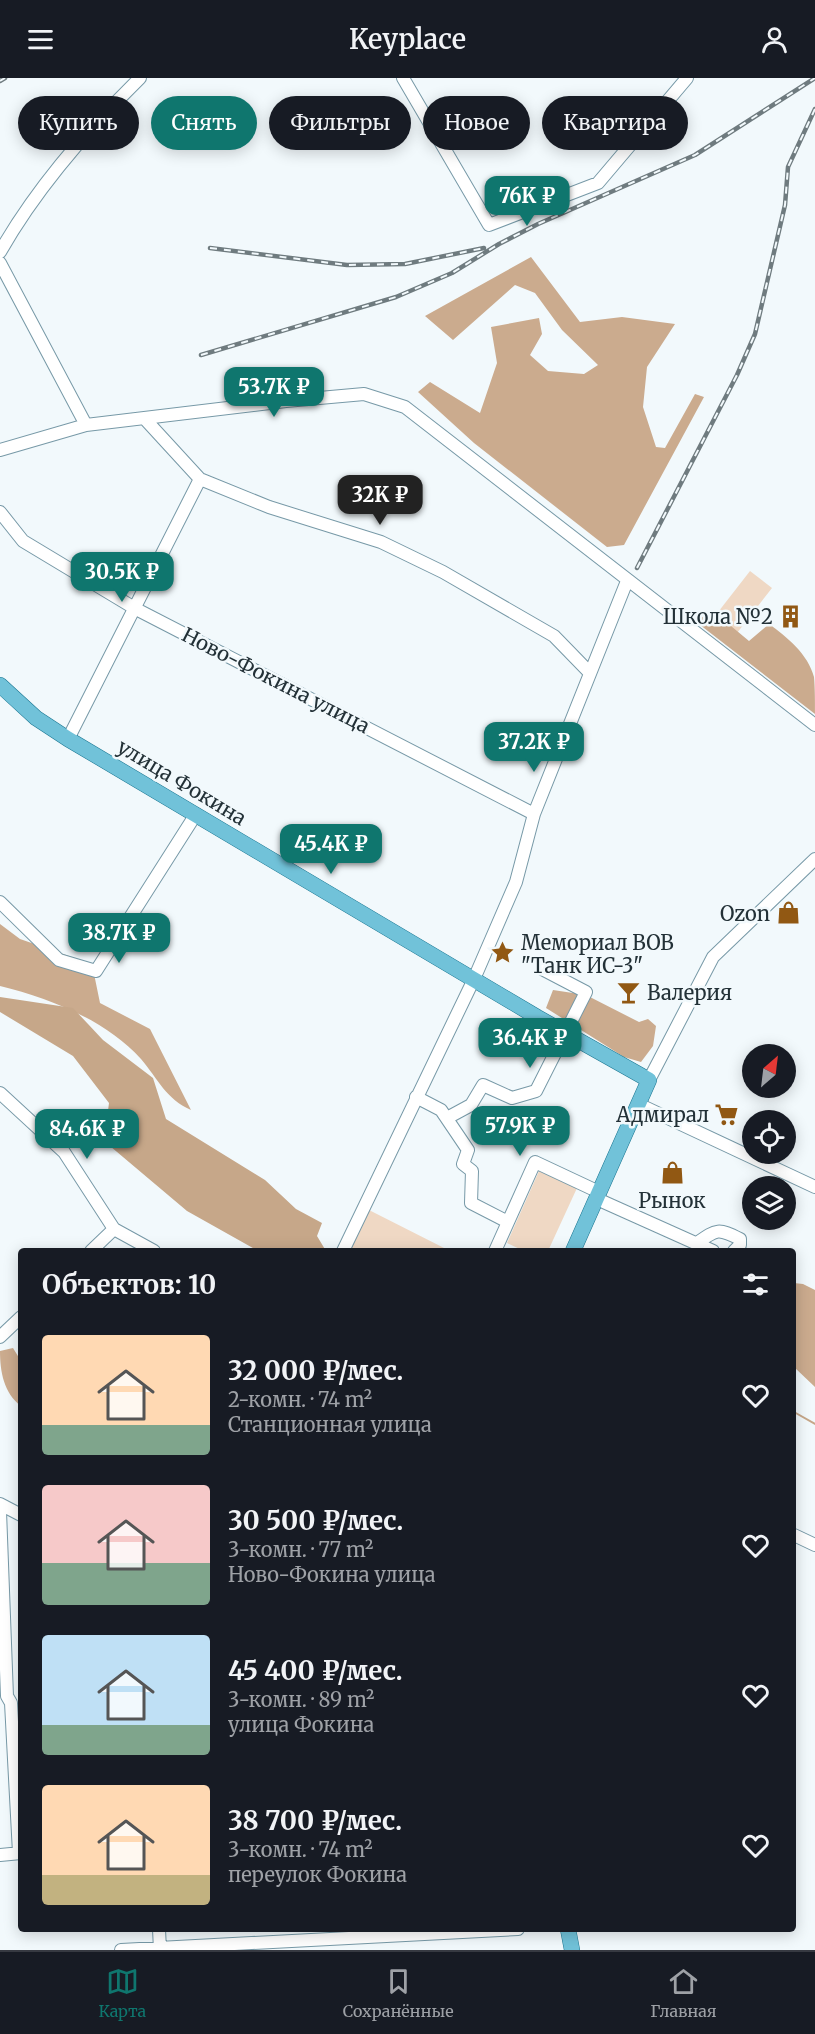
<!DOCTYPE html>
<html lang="ru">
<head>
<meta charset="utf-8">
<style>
  :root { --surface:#171b24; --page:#20242c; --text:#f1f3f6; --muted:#9ea1a6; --line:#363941; --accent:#0f766e }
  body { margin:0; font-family:Merriweather,serif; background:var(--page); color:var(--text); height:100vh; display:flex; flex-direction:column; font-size:22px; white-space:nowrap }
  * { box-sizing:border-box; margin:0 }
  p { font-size:20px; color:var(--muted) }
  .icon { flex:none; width:33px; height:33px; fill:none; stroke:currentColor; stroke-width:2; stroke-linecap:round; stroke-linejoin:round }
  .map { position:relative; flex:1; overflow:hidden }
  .panel { position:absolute; left:18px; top:1170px; width:778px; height:684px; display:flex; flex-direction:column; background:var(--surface); border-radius:6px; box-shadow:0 3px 15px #0003 }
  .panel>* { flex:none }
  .top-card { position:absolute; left:18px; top:18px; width:780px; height:54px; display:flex; gap:12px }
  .needle { width:39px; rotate:28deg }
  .fabs { position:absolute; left:742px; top:966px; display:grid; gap:12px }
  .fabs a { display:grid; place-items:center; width:54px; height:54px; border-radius:50%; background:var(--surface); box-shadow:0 3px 15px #0003; font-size:30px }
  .price { position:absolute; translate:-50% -51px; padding:0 14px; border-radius:12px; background:var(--accent); color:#fff; font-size:20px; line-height:39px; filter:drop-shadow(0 2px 3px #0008) }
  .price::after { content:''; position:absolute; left:50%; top:36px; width:18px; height:14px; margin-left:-9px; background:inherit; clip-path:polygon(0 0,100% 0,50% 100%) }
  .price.selected { background:#222; color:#fff }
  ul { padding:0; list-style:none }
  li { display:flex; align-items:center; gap:18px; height:150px; padding:0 24px }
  li span { display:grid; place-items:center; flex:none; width:168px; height:120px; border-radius:6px; color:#555 }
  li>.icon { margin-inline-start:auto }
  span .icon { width:72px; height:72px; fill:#fffc; stroke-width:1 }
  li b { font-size:26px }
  h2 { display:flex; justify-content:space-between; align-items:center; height:72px; padding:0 24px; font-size:26px }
  .chip { padding:0 21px; border-radius:27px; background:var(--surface); box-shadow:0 3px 15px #0003; font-size:21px; line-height:54px }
  .chip.selected { background:var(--accent); color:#fff }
  header { display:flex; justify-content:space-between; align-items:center; height:78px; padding:0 24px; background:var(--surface); font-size:27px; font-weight:600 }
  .dock { display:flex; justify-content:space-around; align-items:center; height:84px; border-top:2px solid var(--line); background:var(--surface); font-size:16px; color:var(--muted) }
  .dock a { display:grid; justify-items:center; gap:3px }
  .dock .selected { color:var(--accent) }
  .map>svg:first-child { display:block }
  .green { fill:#efd8c4 }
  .forest { fill:#cbab8e }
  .water { fill:#c6a789 }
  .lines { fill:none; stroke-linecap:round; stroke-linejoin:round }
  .stream { stroke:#c6a789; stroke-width:2 }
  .minor-casing { stroke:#7799a7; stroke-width:14 }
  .major-casing { stroke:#197590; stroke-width:16 }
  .minor { stroke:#fff; stroke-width:12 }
  .major { stroke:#71c2d9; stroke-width:15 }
  .rail-casing { stroke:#6f7b7f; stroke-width:4.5 }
  .rail { stroke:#f2f9fc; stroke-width:2; stroke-dasharray:7; stroke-linecap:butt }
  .labels { text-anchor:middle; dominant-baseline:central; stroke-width:5; stroke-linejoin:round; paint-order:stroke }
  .poi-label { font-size:20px; fill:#233137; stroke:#f2f9fc; text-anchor:end }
  .street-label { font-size:20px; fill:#233137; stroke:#f2f9fc }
</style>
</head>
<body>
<header><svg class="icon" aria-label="menu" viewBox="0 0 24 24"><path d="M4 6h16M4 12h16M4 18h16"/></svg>Keyplace<svg class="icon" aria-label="person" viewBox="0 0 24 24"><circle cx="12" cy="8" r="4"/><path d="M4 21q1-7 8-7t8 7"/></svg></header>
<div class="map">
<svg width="815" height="1872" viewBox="0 0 815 1872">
  <rect width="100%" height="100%" fill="#f2f9fc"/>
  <!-- green -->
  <path class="green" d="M750,493L772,510L737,555L715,538Z
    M539,1093L577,1110L548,1173H524L507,1165Z
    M367,1131L450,1173H347Z"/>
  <!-- forest -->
  <path class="forest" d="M531,179L580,244L622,239L675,246L647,289L643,329L656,369L665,370L695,316L704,319L624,467L607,469L474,365L418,314L430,304L480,335L497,285L491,249L539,240L542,256L530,277L548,293L584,296L598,287L562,252L535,215L515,207L453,262L425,238Z
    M713,533L749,563L769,546C787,559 808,576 814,599C815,610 815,625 815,636L695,543Z
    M0,846L20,861L92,886L100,925L150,951L191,1032C166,1021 158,1001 141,981C106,942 49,920 0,908Z
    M553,912L586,917L639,944L648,941L656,948L653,968L641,984L624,979L546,930Z
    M794,1205L803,1206L815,1212V1309L794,1289Z
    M13,1270L21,1283V1328C4,1315 0,1294 0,1273Z"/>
  <!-- water -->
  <path class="water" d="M0,919L73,930L103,962L153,1000L166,1041L265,1102L296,1131L322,1145L317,1158L326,1173H258L187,1133L104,1063L109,1025L73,978L0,934Z"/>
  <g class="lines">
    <!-- stream -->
    <path class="stream" d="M794,1334L815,1346"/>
    <defs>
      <path id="minor" d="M403,0L489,147L598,105L687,0
        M0,174C37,109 87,52 140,0
        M0,185L86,347
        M144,340L200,401L269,429L381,464L443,494L554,558L589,594
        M0,372L86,347L286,323L364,316L405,329L815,647
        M0,434L23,463L136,531L534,736
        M68,661L200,401
        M0,824L59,882L96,893L196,736
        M649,1002L713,879L815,781
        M0,1015L64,1074L114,1151L154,1173
        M416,1019L441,1032L468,1072L463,1086L472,1093L471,1125L508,1144
        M638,1026L815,1109
        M447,1040L471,1027L483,1007L512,1020L536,1013L586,914L542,891
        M597,1121L713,1173
        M697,1165C717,1151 718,1150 740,1161V1167L734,1173
        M91,1173L114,1151
        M343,1173L474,901L516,804L534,736L627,503
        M495,1173L535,1084L599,1114
        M0,1259L21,1239
        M0,1426L21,1437
        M0,1433L7,1618L11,1625L19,1775
        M794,1457L815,1467
        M0,1777L21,1775
        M159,1851L160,1872
        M121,1872L518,1851"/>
      <path id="major" d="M0,607L36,640L68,661L537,939L649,1002L573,1173
        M568,1851L572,1872"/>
    </defs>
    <!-- minor casing -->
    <use href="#minor" class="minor-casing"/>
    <!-- major casing -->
    <use href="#major" class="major-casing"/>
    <!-- minor -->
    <use href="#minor" class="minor"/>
    <!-- major -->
    <use href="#major" class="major"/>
    <defs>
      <path id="rail" d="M0,3L5,0
        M210,170L347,187L405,186L484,170
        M201,277L396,219L452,195L499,166L538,146L695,77L815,0
        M637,490L737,297L755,256L785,127L788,89L815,31"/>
    </defs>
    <!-- rail casing -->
    <use href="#rail" class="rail-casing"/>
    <!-- rail -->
    <use href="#rail" class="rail"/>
  </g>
  <!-- icons -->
  <defs>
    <symbol id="building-bare" viewBox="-9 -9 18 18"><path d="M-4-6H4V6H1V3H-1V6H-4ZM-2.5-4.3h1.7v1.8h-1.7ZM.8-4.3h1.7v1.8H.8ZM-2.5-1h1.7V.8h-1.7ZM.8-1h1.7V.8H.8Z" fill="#915813" stroke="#f2f9fc" stroke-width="2.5" paint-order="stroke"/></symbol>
    <symbol id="shop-bare" viewBox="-9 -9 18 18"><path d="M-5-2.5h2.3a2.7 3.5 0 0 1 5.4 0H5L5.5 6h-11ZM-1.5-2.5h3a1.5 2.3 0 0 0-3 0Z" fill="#915813" stroke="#f2f9fc" stroke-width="2.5" paint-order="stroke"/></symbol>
    <symbol id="sight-bare" viewBox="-9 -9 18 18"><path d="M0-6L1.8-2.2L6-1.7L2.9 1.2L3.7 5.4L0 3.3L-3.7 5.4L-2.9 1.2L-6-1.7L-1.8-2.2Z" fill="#915813" stroke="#f2f9fc" stroke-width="2.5" paint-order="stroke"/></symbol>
    <symbol id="bar-bare" viewBox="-9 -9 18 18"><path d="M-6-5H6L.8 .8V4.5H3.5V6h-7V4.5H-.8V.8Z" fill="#915813" stroke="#f2f9fc" stroke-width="2.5" paint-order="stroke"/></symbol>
    <symbol id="supermarket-bare" viewBox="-9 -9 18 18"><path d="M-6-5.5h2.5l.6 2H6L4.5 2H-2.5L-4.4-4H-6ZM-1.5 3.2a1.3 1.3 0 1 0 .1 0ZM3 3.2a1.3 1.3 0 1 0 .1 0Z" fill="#915813" stroke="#f2f9fc" stroke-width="2.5" paint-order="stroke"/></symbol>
  </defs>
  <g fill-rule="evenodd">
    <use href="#building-bare" x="774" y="522" width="33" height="33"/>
    <use href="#shop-bare" x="772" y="818" width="33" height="33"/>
    <use href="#sight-bare" x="486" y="858" width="33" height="33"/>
    <use href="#bar-bare" x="612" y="898" width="33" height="33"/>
    <use href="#supermarket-bare" x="710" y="1020" width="33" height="33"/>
    <use href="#shop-bare" x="656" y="1078" width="33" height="33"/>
  </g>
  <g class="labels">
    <!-- poi labels -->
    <g class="poi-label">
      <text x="773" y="538">Школа №2</text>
      <text x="770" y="835">Ozon</text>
      <text x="521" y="864" text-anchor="start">Мемориал ВОВ<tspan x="521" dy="23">"Танк ИС-3"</tspan></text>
      <text x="647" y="914" text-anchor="start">Валерия</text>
      <text x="709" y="1036">Адмирал</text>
      <text x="672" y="1122" text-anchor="middle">Рынок</text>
    </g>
    <!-- street labels -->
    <g class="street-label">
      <text transform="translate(276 602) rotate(27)">Ново-Фокина улица</text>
      <text transform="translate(182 704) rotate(31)">улица Фокина</text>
    </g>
  </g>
</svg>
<div class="fabs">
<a><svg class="needle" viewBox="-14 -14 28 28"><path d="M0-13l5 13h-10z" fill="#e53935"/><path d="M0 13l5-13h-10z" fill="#9ea1a6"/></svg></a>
<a><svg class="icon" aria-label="locate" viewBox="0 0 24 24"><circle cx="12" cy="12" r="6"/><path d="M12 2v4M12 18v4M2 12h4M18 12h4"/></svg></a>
<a><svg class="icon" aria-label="layers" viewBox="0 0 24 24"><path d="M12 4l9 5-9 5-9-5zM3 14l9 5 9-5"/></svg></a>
</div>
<b class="price" style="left:527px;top:149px">76K ₽</b>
<b class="price" style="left:274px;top:340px">53.7K ₽</b>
<b class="price selected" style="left:380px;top:448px">32K ₽</b>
<b class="price" style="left:122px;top:525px">30.5K ₽</b>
<b class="price" style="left:534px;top:695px">37.2K ₽</b>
<b class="price" style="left:331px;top:797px">45.4K ₽</b>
<b class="price" style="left:119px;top:886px">38.7K ₽</b>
<b class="price" style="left:530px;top:991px">36.4K ₽</b>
<b class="price" style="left:520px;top:1079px">57.9K ₽</b>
<b class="price" style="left:87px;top:1082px">84.6K ₽</b>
<div class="top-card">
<a class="chip">Купить</a>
<a class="chip selected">Снять</a>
<a class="chip">Фильтры</a>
<a class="chip">Новое</a>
<a class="chip">Квартира</a>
</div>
<section class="panel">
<h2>Объектов: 10<svg class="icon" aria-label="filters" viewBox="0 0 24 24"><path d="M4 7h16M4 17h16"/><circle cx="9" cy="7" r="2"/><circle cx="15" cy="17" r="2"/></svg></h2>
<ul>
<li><span style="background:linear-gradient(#ffd9b3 75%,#7fa58c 0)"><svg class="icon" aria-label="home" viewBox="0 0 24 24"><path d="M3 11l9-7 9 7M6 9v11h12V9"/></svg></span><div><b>32 000 ₽/мес.</b><p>2-комн. · 74 m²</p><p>Станционная улица</p></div><svg class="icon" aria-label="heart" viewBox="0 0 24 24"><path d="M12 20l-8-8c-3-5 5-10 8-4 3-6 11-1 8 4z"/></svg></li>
<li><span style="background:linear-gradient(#f6c9c9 65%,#7fa58c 0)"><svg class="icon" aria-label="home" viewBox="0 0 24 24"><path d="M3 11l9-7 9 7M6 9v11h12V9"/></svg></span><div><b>30 500 ₽/мес.</b><p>3-комн. · 77 m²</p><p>Ново-Фокина улица</p></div><svg class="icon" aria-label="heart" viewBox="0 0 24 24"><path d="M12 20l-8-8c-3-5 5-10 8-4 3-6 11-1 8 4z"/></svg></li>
<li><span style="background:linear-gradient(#bfe0f5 75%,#7fa58c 0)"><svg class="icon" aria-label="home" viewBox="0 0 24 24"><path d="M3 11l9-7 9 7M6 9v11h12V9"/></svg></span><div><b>45 400 ₽/мес.</b><p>3-комн. · 89 m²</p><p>улица Фокина</p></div><svg class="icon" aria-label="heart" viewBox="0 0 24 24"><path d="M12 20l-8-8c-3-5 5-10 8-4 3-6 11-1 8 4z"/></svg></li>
<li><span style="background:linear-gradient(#ffd9b3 75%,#c2b280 0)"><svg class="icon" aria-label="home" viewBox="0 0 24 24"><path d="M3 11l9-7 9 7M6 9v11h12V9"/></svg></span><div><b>38 700 ₽/мес.</b><p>3-комн. · 74 m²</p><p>переулок Фокина</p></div><svg class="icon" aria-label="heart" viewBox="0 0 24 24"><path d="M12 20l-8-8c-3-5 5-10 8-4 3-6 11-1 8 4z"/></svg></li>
</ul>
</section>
</div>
<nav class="dock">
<a class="selected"><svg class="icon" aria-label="map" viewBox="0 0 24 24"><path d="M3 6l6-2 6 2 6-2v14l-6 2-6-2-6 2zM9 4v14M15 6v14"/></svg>Карта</a>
<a><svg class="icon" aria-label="saved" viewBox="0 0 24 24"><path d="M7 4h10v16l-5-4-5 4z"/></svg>Сохранённые</a>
<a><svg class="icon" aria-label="home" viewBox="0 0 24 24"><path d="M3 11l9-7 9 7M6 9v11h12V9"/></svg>Главная</a>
</nav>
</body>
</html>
